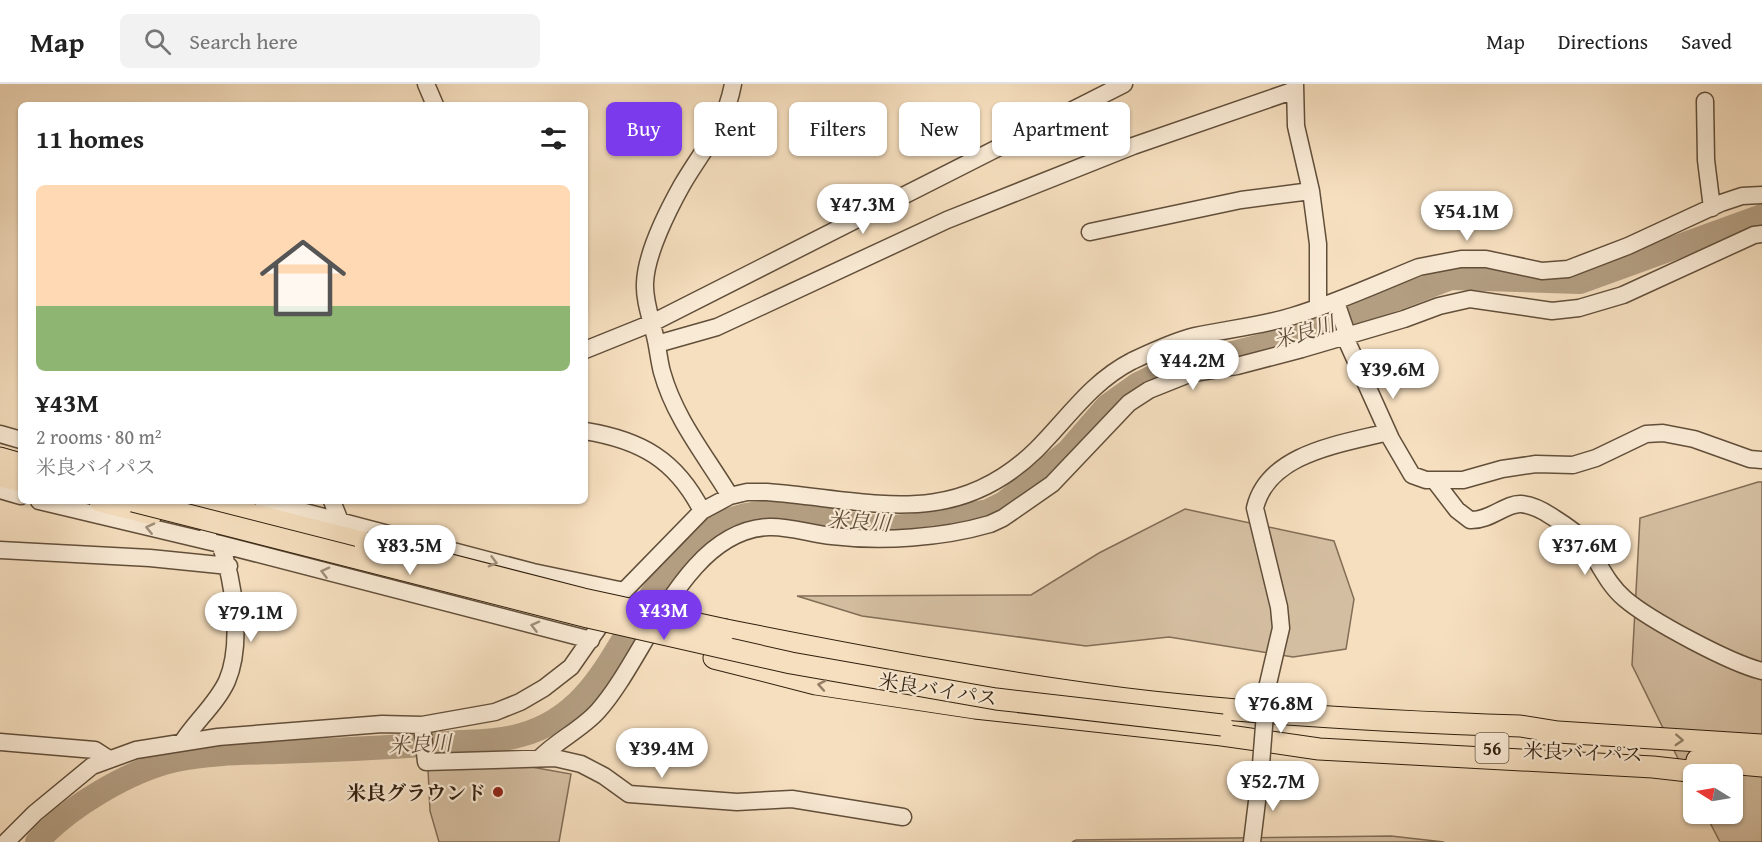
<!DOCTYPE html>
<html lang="en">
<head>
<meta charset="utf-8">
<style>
  :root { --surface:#fff; --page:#f2f2f2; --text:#222; --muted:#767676; --line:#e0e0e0; --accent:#7c3aed }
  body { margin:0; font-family:"Gentium Book Plus","Noto Serif JP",serif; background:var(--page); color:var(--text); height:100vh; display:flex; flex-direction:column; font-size:22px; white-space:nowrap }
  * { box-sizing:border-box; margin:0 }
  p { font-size:20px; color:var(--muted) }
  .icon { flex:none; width:33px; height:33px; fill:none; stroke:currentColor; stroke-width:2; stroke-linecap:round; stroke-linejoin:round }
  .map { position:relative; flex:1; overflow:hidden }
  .details { position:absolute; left:18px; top:18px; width:570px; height:402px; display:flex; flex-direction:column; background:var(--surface); border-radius:9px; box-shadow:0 2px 4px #0004 }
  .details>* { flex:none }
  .hud { position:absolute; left:606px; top:18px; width:570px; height:54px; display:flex; gap:12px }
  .needle { width:39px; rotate:281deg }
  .controls { position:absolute; left:1683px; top:680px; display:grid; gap:12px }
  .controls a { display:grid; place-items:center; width:60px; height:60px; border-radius:9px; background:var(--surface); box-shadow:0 2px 4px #0004; font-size:30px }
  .price { position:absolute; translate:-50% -51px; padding:0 14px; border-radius:21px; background:#fff; color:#222; font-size:20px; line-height:39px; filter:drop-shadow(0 2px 3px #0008) }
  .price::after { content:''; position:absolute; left:50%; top:36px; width:18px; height:14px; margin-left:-9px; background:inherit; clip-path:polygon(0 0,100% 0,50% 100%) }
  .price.active { background:var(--accent); color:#fff }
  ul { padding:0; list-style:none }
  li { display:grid; align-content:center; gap:12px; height:318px; padding:0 18px }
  li span { display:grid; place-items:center; height:186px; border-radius:9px; color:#555 }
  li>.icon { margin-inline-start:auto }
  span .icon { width:108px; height:108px; fill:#fffc; stroke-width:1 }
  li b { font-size:26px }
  h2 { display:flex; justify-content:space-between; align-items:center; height:72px; padding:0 18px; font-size:26px }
  .tag { padding:0 21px; border-radius:9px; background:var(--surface); box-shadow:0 2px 4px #0004; font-size:21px; line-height:54px }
  .tag.active { background:var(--accent); color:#fff }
  header { display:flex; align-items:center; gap:36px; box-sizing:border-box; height:84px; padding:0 30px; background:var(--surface); border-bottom:2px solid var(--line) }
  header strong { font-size:28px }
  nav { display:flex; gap:33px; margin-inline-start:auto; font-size:21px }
  .search { width:420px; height:54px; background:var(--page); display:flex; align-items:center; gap:15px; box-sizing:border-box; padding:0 21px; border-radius:9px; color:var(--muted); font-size:22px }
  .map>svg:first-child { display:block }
  .green { fill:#d4bea1; stroke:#826e57; stroke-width:1.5 }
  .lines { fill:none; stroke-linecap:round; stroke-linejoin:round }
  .river { stroke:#b39e82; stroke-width:24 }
  .minor-casing { stroke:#624f3a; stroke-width:19 }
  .major-casing { stroke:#301f0d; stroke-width:23 }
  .minor { stroke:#f9ead5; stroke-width:16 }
  .major { stroke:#f6dfbf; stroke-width:21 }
  .minor-bridge-casing { stroke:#624f3a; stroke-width:19; stroke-linecap:butt }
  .major-bridge-casing { stroke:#301f0d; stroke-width:23; stroke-linecap:butt }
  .minor-bridge { stroke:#f9ead5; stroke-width:16 }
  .major-bridge { stroke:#f6dfbf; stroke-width:21 }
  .oneway { stroke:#9f8f7b }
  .oneway2 { stroke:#937f66 }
  .poi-dot { fill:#8f2418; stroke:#f9ead5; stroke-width:2 }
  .labels { text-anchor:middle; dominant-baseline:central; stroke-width:4.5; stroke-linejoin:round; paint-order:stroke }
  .shield { fill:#f9ead5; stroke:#6c5c49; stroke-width:1.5 }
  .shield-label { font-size:18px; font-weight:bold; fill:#301f0d }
  .street-label { font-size:20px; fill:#301f0d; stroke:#f9ead5 }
  .poi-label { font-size:20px; font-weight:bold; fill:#301f0d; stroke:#f9ead5; text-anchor:end }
  .water-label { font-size:21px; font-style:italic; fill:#5e4b36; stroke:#f9ead5 }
</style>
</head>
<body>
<header>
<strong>Map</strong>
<div class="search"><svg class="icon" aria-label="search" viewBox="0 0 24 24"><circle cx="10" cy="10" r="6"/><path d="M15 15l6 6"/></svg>Search here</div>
<nav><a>Map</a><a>Directions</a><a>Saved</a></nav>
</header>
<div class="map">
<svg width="1762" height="758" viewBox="0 0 1762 758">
  <rect width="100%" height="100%" fill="#f6dfbf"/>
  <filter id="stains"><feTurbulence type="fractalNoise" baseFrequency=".00333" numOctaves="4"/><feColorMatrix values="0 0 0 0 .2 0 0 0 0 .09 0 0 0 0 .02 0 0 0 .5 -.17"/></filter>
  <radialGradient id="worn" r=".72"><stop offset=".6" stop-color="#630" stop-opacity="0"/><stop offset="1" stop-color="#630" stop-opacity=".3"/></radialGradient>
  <!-- green -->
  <path class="green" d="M1758,398H1762V758H1720L1705,729H1732V690H1694L1693,705L1632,581L1640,434Z
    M1185,425L1334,457L1354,515L1346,565L1293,573L1169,553L1086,562L862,532L797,512L1031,511L1099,469Z
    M526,682L571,690L559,758H439L430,727L428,685Z
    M1391,752L1444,758H1072L1076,756Z"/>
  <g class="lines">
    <!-- river -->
    <path class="river" d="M37,758C68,723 130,686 176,676C209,669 244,669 278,668C334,666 390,664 446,659C471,657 498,658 521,651C595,631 615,560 656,504C663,494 673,485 681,476C692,464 703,451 717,442C768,412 827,441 881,443C916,444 954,433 988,427L1004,419L1068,367L1107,322L1138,300L1169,285L1292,254L1451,194L1580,198L1762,132"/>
    <defs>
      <path id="minor" d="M426,0L435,21
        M1295,0L1296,42L1311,107L1318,160V223
        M1705,17L1706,76L1712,124
        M1090,148L1241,116L1311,107
        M1336,218L1345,244V253L1391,355L1412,391L1426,396H1463L1502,385L1536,380L1573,381L1596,374L1646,350L1663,349L1694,355L1750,375L1762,376
        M657,260L717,243L947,136L1133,62L1295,6
        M585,266L652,239L1124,0
        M585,347C641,356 676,376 702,427
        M0,350L21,356
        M1434,396L1457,426L1470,436C1490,437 1506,419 1521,420C1532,421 1542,426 1551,432C1562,439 1574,446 1583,456C1598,476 1606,499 1625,515C1651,537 1730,579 1762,587
        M0,406L21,412
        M730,412C706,372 675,335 662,288C659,277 658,264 655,252C651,235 644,216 645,199C646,170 668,126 682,101C703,65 725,43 733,0
        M39,417L207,457
        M263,417L533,488L624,507
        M332,417L340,437
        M220,460L591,556
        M0,466L150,474L229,482
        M1267,604L1281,544L1279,523L1255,424C1268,369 1341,360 1388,348
        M422,641L426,678L555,674L581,680L604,692L629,710L737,718L792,715L903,733
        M183,657C196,637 217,619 227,597C243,560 234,496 220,460L207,457L209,444
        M0,658L95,666L109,675
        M541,673C558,656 582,645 598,627C646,574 684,446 769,443C789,442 811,450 832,452C882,458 942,454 990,440L1003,434L1052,400L1129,319L1149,306L1189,290L1237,282L1302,265L1404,235L1439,222L1470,215L1552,227L1579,224L1623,211L1754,151L1762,150
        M6,758L35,729L92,682L136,666L218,653L382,640L422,641L495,628L520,618L544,604L571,583L624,507L702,427L730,412L747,408H767C870,416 953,447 1036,366C1068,334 1091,298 1132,277C1151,268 1174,257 1195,252C1228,245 1261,242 1293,232C1336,219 1377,200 1419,183L1461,175H1486L1542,187L1568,185L1628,162L1721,119L1742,112L1762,111
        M1252,758L1260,693"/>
      <path id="major" d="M0,374L21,380
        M0,392L21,397
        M100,417L152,430
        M200,417L365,459
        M726,546C867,574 1009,601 1152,618C1274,631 1397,638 1520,642L1558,648
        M714,574L816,600L975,624L1222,651L1319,665L1653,683L1715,690
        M1545,650L1558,648L1762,661
        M1697,676L1762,682"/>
    </defs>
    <!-- minor casing -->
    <use href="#minor" class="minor-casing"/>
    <!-- major casing -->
    <use href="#major" class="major-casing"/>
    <!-- minor -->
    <use href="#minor" class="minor"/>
    <!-- major -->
    <use href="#major" class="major"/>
    <defs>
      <path id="minor-bridge" d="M1260,693L1267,604"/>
      <path id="major-bridge" d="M133,417L588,533L791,579L996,615L1222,641
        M365,459L583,515L726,546"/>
    </defs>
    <!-- minor-bridge casing -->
    <use href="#minor-bridge" class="minor-bridge-casing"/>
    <!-- major-bridge casing -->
    <use href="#major-bridge" class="major-bridge-casing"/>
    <!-- minor-bridge -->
    <use href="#minor-bridge" class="minor-bridge"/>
    <!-- major-bridge -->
    <use href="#major-bridge" class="major-bridge"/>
  </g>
  <!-- one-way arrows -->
  <defs><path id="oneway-chevron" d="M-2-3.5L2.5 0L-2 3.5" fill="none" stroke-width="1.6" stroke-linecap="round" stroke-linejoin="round" transform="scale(1.5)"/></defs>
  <g class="oneway">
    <use href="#oneway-chevron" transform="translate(150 444) rotate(-167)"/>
    <use href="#oneway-chevron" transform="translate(493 478) rotate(15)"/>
    <use href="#oneway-chevron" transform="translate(325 488) rotate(-166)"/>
    <use href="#oneway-chevron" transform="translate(535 542) rotate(-166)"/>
  </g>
  <g class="oneway2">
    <use href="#oneway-chevron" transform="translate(822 601) rotate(-170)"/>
    <use href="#oneway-chevron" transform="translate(1679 656) rotate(3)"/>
  </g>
  <!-- markers -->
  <circle class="poi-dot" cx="498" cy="708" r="6"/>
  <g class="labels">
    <!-- shield labels -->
    <rect class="shield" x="1475.5" y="649" width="33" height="30" rx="4.5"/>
    <g class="shield-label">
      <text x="1492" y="664">56</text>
    </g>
    <!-- street labels -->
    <g class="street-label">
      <text transform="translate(938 605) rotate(9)">米良バイパス</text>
      <text transform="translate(1583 668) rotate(2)">米良バイパス</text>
    </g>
    <!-- poi labels -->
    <g class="poi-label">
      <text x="486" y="708">米良グラウンド</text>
    </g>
    <!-- water labels -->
    <g class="water-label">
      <text transform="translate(1304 248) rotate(-18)">米良川</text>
      <text transform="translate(859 437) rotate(4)">米良川</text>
      <text transform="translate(420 660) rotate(-3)">米良川</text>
    </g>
  </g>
  <rect width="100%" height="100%" filter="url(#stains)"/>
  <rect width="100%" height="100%" fill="url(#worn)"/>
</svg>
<div class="controls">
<a><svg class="needle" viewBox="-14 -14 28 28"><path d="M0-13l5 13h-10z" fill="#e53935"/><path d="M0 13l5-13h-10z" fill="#767676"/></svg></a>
</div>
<b class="price" style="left:863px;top:151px">¥47.3M</b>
<b class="price" style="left:1467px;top:158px">¥54.1M</b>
<b class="price" style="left:1193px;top:307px">¥44.2M</b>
<b class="price" style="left:1393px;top:316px">¥39.6M</b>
<b class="price" style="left:410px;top:492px">¥83.5M</b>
<b class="price" style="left:1585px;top:492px">¥37.6M</b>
<b class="price active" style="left:664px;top:557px">¥43M</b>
<b class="price" style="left:251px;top:559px">¥79.1M</b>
<b class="price" style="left:1281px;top:650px">¥76.8M</b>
<b class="price" style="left:662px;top:695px">¥39.4M</b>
<b class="price" style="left:1273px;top:728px">¥52.7M</b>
<div class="hud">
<a class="tag active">Buy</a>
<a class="tag">Rent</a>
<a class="tag">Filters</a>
<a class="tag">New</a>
<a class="tag">Apartment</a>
</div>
<section class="details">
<h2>11 homes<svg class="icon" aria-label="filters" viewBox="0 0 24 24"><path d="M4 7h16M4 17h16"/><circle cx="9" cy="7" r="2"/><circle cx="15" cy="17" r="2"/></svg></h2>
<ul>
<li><span style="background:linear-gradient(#ffd9b3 65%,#8fb573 0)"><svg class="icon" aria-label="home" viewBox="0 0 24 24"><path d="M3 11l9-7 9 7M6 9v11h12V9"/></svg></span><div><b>¥43M</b><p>2 rooms · 80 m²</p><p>米良バイパス</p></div></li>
</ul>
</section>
</div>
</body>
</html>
